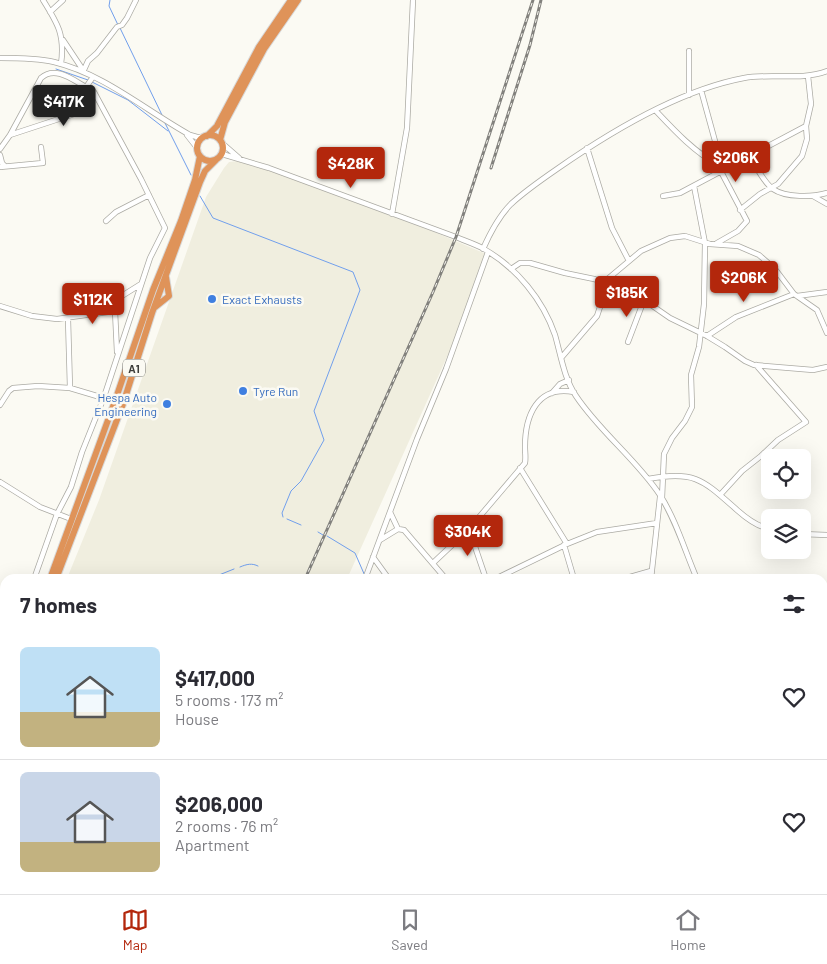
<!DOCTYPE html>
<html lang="en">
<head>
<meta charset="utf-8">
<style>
  :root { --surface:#fff; --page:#f2f2f3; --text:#2b2b33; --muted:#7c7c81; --line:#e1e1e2; --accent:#b3270c }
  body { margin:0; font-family:Barlow,sans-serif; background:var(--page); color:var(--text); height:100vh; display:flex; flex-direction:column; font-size:19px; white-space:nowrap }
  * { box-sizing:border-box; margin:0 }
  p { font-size:16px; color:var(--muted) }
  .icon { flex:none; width:28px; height:28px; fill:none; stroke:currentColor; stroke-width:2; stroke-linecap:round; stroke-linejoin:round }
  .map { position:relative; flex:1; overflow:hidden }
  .sheet { position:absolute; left:0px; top:574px; width:828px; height:321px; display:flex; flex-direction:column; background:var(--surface); border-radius:15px 15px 0 0; box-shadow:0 5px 20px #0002 }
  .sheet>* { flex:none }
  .fabs { position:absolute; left:761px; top:449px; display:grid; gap:10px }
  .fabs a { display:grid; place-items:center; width:50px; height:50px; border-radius:8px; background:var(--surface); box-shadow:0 5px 20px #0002; font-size:25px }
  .price { position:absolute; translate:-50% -42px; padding:0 11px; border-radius:5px; background:var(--accent); color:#fff; font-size:16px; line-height:32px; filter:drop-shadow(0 1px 2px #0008) }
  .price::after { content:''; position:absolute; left:50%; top:30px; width:15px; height:11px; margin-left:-8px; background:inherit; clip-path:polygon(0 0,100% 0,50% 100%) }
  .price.active { background:#222; color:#fff }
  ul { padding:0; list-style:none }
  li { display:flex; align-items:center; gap:15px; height:125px; padding:0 20px }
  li+li { border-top:1px solid var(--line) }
  li span { display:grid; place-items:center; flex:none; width:140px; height:100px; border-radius:8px; color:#555 }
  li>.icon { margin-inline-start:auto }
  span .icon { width:60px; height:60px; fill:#fffc; stroke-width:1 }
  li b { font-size:21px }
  h2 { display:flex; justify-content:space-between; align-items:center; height:60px; padding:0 20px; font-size:21px }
  .menu { display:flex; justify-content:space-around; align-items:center; height:70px; border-top:1px solid var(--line); background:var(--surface); font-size:14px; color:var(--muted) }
  .menu a { display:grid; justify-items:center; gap:2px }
  .menu .active { color:var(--accent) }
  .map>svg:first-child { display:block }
  .built { fill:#f0eedf }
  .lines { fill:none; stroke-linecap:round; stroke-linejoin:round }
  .stream { stroke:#719fec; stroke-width:1 }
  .minor-casing { stroke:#acaba4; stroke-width:6 }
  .highway-casing { stroke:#d8d8d8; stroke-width:8 }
  .minor { stroke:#fff; stroke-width:4.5 }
  .highway { stroke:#df9359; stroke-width:6 }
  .rail-casing { stroke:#82817d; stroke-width:3 }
  .rail { stroke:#fbfaf3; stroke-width:1; stroke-dasharray:4; stroke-linecap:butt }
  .shop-dot { fill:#3f7fe0; stroke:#fbfaf3; stroke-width:2 }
  .labels { text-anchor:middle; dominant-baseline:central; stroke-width:5; stroke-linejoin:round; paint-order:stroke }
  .shield { fill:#fbfaf3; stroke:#767672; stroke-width:1 }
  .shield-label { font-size:11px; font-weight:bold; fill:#3d3d3a }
  .shop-label { font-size:12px; fill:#366cbe; stroke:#fbfaf3; text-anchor:start }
</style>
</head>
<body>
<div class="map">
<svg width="827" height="894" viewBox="0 0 827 894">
  <rect width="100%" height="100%" fill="#fbfaf3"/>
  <!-- built -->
  <path class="built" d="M238,161L255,165L432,231L486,254L455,339L347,579H75L68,576L99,500L206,197L224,168L229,162Z"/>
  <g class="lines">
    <!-- stream -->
    <path class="stream" d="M110,0L109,6L118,25
      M120,28L162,115
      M56,69L88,80
      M92,82L128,100L168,131
      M165,123L191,175
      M200,196L213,218L353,272L360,290L314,411L324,440L301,481L291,491L282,513L283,517
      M287,519L301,525
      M318,532L323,535
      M327,536L355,553L365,576
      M240,567C247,564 252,563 258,566
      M209,579L234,569
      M736,890L739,894"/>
    <defs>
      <path id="minor" d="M43,0C58,24 65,35 61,64
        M50,12L63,0
        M63,40L83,70
        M0,58C18,58 37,58 54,62C104,74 145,110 190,135L197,137H205
        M83,72L88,61L97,53L117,27L122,25L127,18L136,0
        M701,90L715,141L717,164L747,221L738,231L717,243
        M689,95V51
        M656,111C673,129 694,152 717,164
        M10,135L77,113L86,87L94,92L141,179L165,228L150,258L104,397L82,452L71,487L57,514L34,579
        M187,135L198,149
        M223,144L239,158
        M587,148L612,228L629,261
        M0,149L10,135L41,78C55,65 73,80 86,87L93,77
        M222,154L269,168L456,237C465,241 475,244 484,249C517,268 543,300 555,335C561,356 564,378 576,396C600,432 636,459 660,495C676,520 685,551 697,579
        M0,155L2,163L5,166
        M750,157C757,167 763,182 773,189C786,198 813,197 827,193
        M0,167L43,163L41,147
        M663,196L680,193L806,126
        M813,196L827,204
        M740,210L760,194L778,184L802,156L807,139L806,126L811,104L808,76
        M392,214L407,128L413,0
        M106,221L116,212L149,195
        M483,249C490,233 499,216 511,204C525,191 541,180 557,169C610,132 680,90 744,78C772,73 800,81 827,71
        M511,269L520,263H530L565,273L594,279L612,284L644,300L670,318L707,336L725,347L745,361L754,365L813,370L827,367
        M604,282L641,251L670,238L685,236L710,244L738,246L759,255L775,269L794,294L817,310L827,333
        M797,296L827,292
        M0,306L32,316L57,319L115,311
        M68,319L70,388
        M707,336L736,317L794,294
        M628,342L644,300
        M117,352L115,311L117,299L141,284
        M561,358L597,316L608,283
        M552,393L560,384L569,380
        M0,405L9,391L13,388L38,386L70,388L117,402
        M520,468L567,544
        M648,479C695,470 703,480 737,510C746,518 758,527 770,529
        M0,482L40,507L71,519
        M720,495L742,471L761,456L778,440L806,422L756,365
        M662,498L664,454L672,438L685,421L692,407L691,375L699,347L704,304L705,243L694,186
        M390,512L398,529L404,530L446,579
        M469,529L486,579
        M802,534L827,535
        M380,540L398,529
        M564,545L574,579
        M373,557L389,579
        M433,563L469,529L525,463C526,457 525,453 525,447C525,416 537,385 574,392
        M365,579L417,439L446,369L488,252
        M495,579L567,544L597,532L657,523
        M623,579L651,571
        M651,579L660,497
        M0,638L5,639
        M822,644L827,643
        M0,676L5,663
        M822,696L827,694
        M0,712L5,713
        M822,713L827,716
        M822,797L827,803
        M822,811L827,807
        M297,890L300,891
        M569,890V894
        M747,890L751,894
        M787,890L788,894
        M239,894L241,890
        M349,894L353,890
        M385,894L389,890
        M510,894L512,890"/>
      <path id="highway" d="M197 148a13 13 0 1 1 26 0a13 13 0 1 1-26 0Z
        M207,136L217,126L259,47L291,0
        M220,140L225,122L264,49L298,0
        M154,308L169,296L166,277
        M50,579L115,401L153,290L181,221L195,180L200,156
        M56,579L123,404L152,313L200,182L205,171L216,160
        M0,751L5,724
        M0,780L5,754
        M0,879L2,894"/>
    </defs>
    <!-- minor casing -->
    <use href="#minor" class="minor-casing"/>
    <!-- highway casing -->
    <use href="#highway" class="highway-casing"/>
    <!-- minor -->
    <use href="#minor" class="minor"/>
    <!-- highway -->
    <use href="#highway" class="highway"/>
    <defs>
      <path id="rail" d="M491,168L530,45L541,0
        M305,579L433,292L456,237L533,0
        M165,894L166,890"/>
    </defs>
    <!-- rail casing -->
    <use href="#rail" class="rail-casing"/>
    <!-- rail -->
    <use href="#rail" class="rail"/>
  </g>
  <!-- markers -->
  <g class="shop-dot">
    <circle cx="212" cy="299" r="5"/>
    <circle cx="243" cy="391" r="5"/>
    <circle cx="167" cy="404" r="5"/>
  </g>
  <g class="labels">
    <!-- shield labels -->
    <rect class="shield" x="123" y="359.5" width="22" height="17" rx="4"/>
    <g class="shield-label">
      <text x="134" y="368">A1</text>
    </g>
    <!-- shop labels -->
    <g class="shop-label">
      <text x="222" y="299">Exact Exhausts</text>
      <text x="253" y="391">Tyre Run</text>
      <text x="157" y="397" text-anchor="end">Hespa Auto<tspan x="157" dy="14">Engineering</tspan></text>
    </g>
  </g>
</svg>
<div class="fabs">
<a><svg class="icon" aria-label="locate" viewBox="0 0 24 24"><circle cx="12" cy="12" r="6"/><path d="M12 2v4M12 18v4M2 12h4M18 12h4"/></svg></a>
<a><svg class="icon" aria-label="layers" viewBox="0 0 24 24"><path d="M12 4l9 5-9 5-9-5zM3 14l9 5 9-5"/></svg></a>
</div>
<b class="price active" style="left:64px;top:127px">$417K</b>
<b class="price" style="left:736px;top:183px">$206K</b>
<b class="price" style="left:351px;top:189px">$428K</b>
<b class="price" style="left:744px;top:303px">$206K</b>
<b class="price" style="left:627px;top:318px">$185K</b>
<b class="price" style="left:93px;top:325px">$112K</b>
<b class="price" style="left:468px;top:557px">$304K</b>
<section class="sheet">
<h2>7 homes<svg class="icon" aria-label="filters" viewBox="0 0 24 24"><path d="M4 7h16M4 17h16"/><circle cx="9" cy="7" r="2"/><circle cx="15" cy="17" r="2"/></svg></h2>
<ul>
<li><span style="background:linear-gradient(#bfe0f5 65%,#c2b280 0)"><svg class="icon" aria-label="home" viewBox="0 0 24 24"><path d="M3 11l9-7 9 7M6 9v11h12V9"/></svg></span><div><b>$417,000</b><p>5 rooms · 173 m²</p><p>House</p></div><svg class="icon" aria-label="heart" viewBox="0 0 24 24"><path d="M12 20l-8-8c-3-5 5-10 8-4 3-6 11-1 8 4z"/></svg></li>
<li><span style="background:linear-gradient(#c9d6e8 70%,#c2b280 0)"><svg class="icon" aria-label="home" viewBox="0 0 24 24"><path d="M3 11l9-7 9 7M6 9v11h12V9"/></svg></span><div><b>$206,000</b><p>2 rooms · 76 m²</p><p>Apartment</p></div><svg class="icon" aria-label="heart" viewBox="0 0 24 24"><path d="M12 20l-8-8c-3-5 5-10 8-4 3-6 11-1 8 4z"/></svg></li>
</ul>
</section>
</div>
<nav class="menu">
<a class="active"><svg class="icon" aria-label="map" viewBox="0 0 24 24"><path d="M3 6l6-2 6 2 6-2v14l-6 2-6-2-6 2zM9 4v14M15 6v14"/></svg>Map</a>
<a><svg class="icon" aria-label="saved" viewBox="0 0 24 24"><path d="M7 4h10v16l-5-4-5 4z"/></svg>Saved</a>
<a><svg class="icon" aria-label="home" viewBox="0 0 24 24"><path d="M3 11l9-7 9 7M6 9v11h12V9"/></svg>Home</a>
</nav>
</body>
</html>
